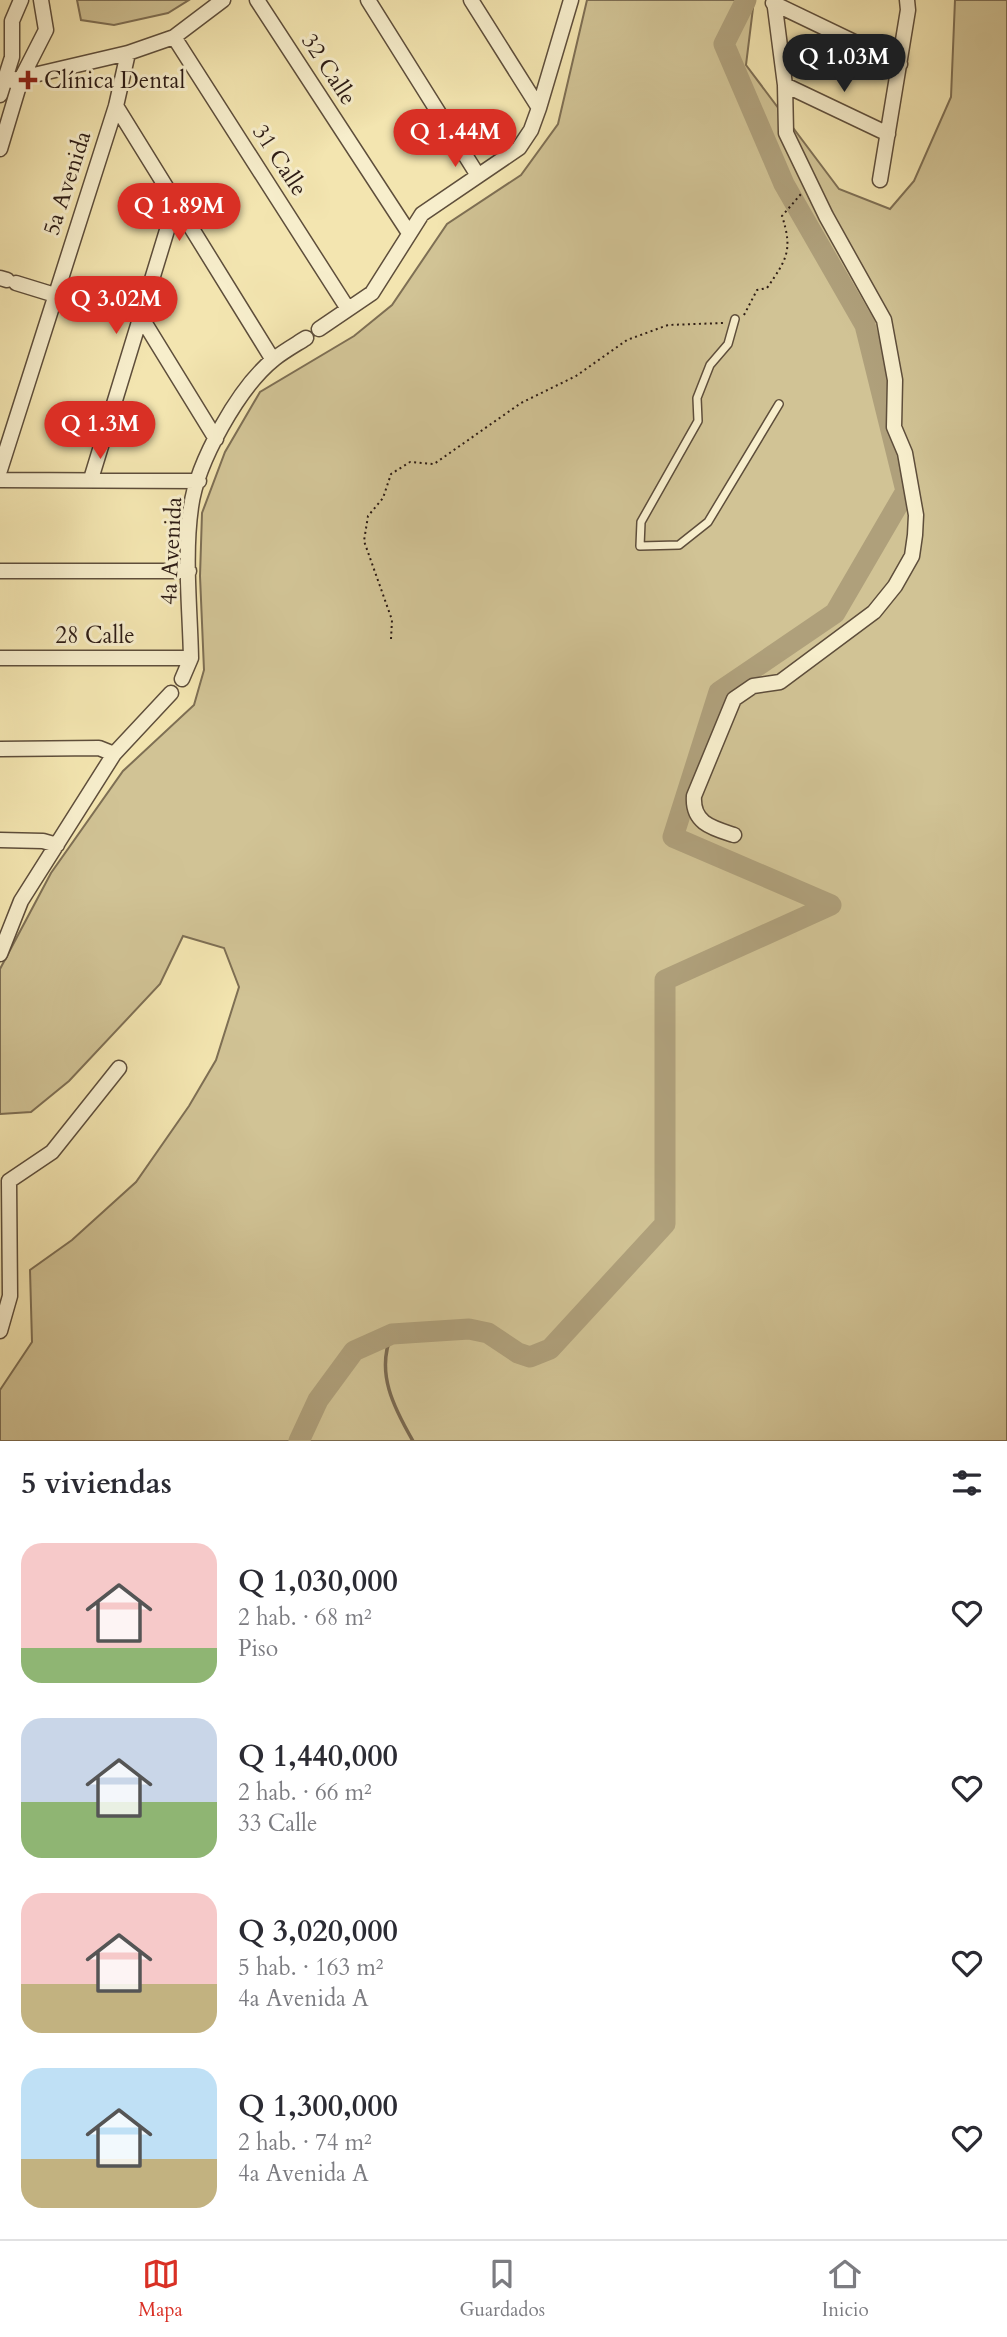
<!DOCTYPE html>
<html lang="es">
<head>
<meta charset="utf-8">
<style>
  :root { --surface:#fff; --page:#f7f7f7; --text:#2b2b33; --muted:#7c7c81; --line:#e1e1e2; --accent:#d93025 }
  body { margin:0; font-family:Cardo,serif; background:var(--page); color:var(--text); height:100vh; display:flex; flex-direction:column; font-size:26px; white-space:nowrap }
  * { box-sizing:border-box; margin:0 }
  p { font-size:23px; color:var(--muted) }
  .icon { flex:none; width:38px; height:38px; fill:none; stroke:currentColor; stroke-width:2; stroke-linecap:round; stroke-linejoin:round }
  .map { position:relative; height:1441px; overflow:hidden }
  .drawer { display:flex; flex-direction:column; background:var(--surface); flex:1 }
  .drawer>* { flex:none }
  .price { position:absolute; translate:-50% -60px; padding:0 16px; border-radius:24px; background:var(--accent); color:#fff; font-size:23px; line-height:46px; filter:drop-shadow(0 2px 4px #0008) }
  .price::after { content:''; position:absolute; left:50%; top:42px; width:21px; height:16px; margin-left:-10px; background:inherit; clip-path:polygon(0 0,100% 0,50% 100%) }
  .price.on { background:#222; color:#fff }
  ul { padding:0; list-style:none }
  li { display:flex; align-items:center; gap:21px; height:175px; padding:0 21px }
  li span { display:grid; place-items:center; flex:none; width:196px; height:140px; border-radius:21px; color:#555 }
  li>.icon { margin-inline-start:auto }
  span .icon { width:84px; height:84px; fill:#fffc; stroke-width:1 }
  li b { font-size:30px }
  h2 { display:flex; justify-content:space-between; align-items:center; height:84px; padding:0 21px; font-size:30px }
  .dock { display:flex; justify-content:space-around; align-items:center; height:98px; border-top:2px solid var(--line); background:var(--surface); font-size:19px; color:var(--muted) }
  .dock a { display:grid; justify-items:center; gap:4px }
  .dock .on { color:var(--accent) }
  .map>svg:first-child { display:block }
  .green { fill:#d1c395; stroke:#7e6f54; stroke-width:2 }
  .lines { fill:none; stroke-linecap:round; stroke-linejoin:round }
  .stream { stroke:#7b6b52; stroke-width:3.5 }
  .river { stroke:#afa07b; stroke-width:21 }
  .lane-casing { stroke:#5e4e3b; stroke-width:10 }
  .street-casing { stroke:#5e4e3b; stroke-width:17 }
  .path { stroke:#2c1b14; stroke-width:2; stroke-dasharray:2 3.5; stroke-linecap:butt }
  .lane { stroke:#f7eecc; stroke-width:7 }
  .street { stroke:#f7eecc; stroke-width:14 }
  .poi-dot { fill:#8f2418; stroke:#f7eecc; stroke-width:2.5 }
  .labels { text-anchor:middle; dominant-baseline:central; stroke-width:6; stroke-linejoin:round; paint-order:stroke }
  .street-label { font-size:23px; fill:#2c1b14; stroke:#f7eecc }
  .poi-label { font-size:23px; fill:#2c1b14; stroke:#f7eecc; text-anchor:start }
</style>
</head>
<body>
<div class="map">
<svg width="1007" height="1441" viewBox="0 0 1007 1441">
  <rect width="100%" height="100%" fill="#f3e5b0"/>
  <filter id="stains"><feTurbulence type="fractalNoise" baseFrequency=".00286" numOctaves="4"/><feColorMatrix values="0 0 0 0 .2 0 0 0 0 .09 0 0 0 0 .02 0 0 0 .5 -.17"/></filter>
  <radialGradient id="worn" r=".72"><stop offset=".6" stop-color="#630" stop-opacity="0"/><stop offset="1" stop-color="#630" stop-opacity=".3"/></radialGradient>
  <!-- green -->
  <path class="green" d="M77,0H189L168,13L114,25L81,20Z
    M587,0H754L746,65L839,189L890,209L914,181L951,97L955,0H1007V1441H0V1390L32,1342L30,1270L72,1240L136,1182L189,1106L216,1060L239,987L224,948L183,936L160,984L69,1081L31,1112L0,1114V969L51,873L123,771L194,705L204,670L200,576L202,513L225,452L260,392L354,336L392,305L447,224L521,175L558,124Z"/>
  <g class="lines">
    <!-- stream -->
    <path class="stream" d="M392,1334C375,1372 394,1408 413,1441"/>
    <!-- river -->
    <path class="river" d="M299,1441L318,1400L354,1351L392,1334L469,1329L488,1333L518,1353L530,1357L550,1349L665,1224V980L831,905L673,837L719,692L835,613L906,491L865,325L784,184L724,44L746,0"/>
    <defs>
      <path id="lane" d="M735,319L728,344L710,365L697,398L698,421L641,522L640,546L679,545L708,522L779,404"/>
      <path id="street" d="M257,0L409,233
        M368,0L477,174
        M471,0L539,108
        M773,3L900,64
        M174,37L348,309
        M4,82L128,53L174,37L223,0
        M785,85L888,134
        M0,95L12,57V21L21,0
        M116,106L273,360
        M0,149L21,79L46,30L41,0
        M880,180L908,10L907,0
        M0,278L7,280
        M16,283L55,295
        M141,317L216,439
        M319,329L372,293L422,214L519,148L531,130L539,108L571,0
        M0,470L116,106L128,53
        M91,479L175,204
        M0,480L199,481
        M0,571H189
        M0,658H191
        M182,679L191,658C190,609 184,556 191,507C197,462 239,387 274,359C284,351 295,345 306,338
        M0,749L99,748L114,754
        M734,835C712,828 692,823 694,796L734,699L753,686L780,682L874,612L895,586L912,556L915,535L916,515L905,453L894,427L895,380L884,320L826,216L786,133L785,85L774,0
        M0,840L43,841L57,845
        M0,954L21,901L114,754L171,693
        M9,1181L52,1152L119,1068
        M0,1331L10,1296L9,1181"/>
    </defs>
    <!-- lane casing -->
    <use href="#lane" class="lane-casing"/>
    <!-- street casing -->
    <use href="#street" class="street-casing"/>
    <!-- path -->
    <path class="path" d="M744,315L757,290L767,288C787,259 793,250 782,216L801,194
      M391,639L392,620L364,541L368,516L383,498L391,474L410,462L434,464L521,403L576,376L627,340L668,325L723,323"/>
    <!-- lane -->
    <use href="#lane" class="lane"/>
    <!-- street -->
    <use href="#street" class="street"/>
  </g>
  <!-- markers -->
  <path class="poi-dot" d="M24.5 69.5h7v7h7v7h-7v7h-7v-7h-7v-7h7z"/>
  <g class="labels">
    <!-- street labels -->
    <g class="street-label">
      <text transform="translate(329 69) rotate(57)">32 Calle</text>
      <text transform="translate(280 160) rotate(57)">31 Calle</text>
      <text transform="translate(67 183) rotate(-72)">5a Avenida</text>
      <text transform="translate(171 551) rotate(-87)">4a Avenida</text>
      <text x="95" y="635">28 Calle</text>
    </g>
    <!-- poi labels -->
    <g class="poi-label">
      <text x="44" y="80">Clínica Dental</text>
    </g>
  </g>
  <rect width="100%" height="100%" filter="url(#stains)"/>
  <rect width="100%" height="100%" fill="url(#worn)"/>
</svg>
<b class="price on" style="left:844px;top:94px">Q 1.03M</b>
<b class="price" style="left:455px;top:169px">Q 1.44M</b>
<b class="price" style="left:179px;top:243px">Q 1.89M</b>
<b class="price" style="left:116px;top:336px">Q 3.02M</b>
<b class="price" style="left:100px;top:461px">Q 1.3M</b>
</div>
<section class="drawer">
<h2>5 viviendas<svg class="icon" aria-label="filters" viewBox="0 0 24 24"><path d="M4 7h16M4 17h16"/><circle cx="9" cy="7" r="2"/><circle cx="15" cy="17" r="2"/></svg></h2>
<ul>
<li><span style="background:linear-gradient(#f6c9c9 75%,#8fb573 0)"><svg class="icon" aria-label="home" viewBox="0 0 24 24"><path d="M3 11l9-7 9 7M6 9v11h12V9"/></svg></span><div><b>Q 1,030,000</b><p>2 hab. · 68 m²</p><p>Piso</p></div><svg class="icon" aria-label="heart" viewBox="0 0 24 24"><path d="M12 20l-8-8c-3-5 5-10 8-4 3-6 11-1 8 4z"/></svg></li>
<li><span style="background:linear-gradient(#c9d6e8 60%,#8fb573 0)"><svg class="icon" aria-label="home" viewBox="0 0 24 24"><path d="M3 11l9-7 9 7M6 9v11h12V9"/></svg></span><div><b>Q 1,440,000</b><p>2 hab. · 66 m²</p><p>33 Calle</p></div><svg class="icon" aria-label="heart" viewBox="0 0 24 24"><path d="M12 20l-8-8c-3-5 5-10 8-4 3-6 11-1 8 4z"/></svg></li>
<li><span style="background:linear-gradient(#f6c9c9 65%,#c2b280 0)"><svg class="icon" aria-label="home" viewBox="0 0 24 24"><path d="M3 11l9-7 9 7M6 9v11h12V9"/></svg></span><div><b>Q 3,020,000</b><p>5 hab. · 163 m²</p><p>4a Avenida A</p></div><svg class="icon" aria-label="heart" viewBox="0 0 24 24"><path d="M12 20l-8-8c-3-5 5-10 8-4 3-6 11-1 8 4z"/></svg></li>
<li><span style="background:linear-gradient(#bfe0f5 65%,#c2b280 0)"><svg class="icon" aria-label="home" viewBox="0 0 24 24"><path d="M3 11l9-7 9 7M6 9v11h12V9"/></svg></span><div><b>Q 1,300,000</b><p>2 hab. · 74 m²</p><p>4a Avenida A</p></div><svg class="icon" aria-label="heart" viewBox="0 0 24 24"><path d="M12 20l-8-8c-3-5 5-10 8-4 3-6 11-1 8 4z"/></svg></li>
</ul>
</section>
<nav class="dock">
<a class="on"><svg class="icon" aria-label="map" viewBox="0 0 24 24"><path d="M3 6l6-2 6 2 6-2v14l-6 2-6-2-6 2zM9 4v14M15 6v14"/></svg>Mapa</a>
<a><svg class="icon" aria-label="saved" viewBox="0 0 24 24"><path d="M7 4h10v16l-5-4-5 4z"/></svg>Guardados</a>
<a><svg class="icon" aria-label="home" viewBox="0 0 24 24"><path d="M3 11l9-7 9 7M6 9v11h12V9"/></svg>Inicio</a>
</nav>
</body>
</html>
